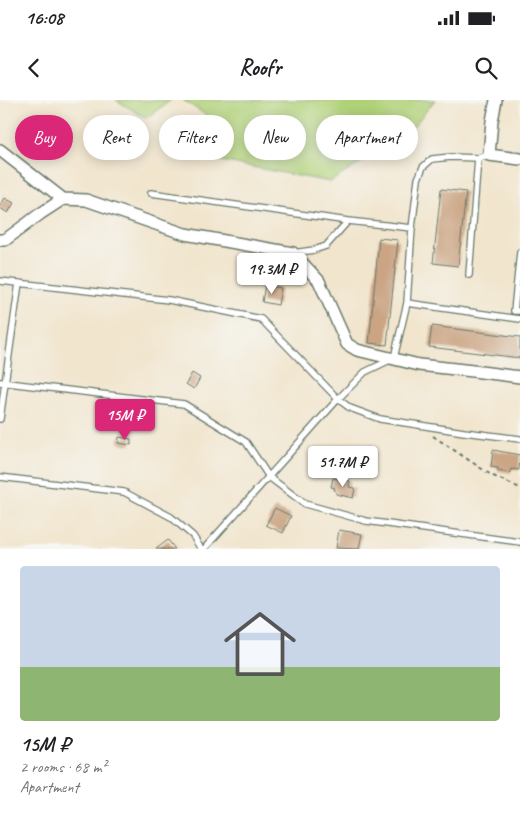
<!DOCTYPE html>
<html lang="en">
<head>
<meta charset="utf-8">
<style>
  :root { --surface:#fff; --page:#f2f2f2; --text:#202124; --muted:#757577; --accent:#db2777 }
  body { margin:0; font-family:Caveat,sans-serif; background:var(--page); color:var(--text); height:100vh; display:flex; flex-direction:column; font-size:19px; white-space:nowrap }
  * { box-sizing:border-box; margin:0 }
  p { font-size:16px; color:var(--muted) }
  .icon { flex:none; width:28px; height:28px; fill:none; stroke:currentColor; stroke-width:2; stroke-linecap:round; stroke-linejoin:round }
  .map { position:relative; height:449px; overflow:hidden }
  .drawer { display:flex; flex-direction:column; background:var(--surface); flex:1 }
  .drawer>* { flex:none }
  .guide { position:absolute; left:15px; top:15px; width:490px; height:45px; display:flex; gap:10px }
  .price { position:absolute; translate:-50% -42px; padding:0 11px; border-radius:5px; background:#fff; color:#222; font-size:16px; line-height:32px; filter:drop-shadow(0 1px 2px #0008) }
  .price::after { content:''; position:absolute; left:50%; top:30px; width:15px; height:11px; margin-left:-8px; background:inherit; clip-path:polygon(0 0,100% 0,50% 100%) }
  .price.active { background:var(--accent); color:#fff }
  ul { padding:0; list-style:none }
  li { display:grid; align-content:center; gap:10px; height:265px; padding:0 20px }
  li span { display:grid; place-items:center; height:155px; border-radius:5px; color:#555 }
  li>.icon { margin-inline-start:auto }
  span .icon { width:90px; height:90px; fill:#fffc; stroke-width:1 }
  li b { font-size:21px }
  .chip { padding:0 18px; border-radius:22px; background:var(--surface); box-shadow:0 2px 12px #0003; font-size:18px; line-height:45px }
  .chip.active { background:var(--accent); color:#fff }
  .status { display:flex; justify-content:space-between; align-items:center; height:35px; padding:0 25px; background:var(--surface); direction:ltr }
  .status svg { height:14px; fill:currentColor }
  header { display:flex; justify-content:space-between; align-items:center; height:65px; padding:0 20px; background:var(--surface); font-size:22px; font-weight:600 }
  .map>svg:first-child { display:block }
  .green { fill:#b0d178; stroke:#688756 }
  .building { fill:#caa483 }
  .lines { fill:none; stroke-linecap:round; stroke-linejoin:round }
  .lane-casing { stroke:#68786a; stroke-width:8 }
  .street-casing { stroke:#68786a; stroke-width:14 }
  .path { stroke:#68786a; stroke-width:2; stroke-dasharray:4 4; stroke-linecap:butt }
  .lane { stroke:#fff; stroke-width:5.5 }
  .street { stroke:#fff; stroke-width:11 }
</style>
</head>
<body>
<div class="status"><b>16:08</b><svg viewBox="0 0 49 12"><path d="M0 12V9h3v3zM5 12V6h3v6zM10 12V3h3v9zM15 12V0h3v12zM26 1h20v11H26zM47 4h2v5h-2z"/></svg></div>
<header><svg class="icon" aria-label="back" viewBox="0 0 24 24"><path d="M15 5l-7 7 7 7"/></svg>Roofr<svg class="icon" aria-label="search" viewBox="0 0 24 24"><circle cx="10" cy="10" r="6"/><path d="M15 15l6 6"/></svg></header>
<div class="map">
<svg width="520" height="449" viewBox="0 0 520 449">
  <rect width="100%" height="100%" fill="#f6f6f2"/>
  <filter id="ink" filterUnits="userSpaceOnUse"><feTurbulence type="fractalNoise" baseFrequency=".02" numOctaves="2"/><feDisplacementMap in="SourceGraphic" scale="10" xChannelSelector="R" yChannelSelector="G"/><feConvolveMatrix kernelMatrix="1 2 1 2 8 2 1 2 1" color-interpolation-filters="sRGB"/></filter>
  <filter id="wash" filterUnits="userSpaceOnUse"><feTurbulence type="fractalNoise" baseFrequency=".0096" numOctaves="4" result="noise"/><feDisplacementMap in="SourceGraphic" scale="20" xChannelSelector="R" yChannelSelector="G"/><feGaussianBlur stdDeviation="1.12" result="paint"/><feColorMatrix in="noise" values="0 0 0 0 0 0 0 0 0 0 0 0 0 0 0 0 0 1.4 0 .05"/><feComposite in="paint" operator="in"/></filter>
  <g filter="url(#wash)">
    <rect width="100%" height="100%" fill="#f1e5cd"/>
    <!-- green -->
    <path class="green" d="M116,0H171L146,18Z
      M183,0H435L408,33L330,82L195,56L206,15Z"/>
    <g id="blocks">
      <!-- building -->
      <path class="building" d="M441,89L466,92L458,166L433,163Z
        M5,98L14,103L8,113L0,108V106Z
        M379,138L398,140L387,245L369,243Z
        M265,185L281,188L278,205L262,202Z
        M432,226L520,237V258L429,247Z
        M192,273L200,278L194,289L186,284Z
        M102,306L117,308L115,321L100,319Z
        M119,337L131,339V345L118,343Z
        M493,350L520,355L519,370L511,369V373L498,371V368L491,367Z
        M333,378L350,381L349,387L355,388L353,398L336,394V391L334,390L335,388L331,387Z
        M275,408L291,416L283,433L266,425Z
        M339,430L362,434L359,449L336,448Z
        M168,440L175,449H156Z"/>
    </g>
  </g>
  <g filter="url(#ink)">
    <use href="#blocks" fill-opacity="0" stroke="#68786a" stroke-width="1"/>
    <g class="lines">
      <defs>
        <path id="lane" d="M151,93L348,121
          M520,152L514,211H520
          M293,153L314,150L326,146L348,121L412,128
          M469,175L478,58
          M0,181L169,200L261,219L338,299L350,308L380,319L464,332L520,339
          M407,203L520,219
          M0,282L184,304L246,342L269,377L305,404L366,421L520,442
          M0,319L19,183
          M0,377L124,392L171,417L193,436L201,449
          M204,449L338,299L365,272L394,258L407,203L412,128L418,79L423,67L432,59L451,57L478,58L489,55"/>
        <path id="street" d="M496,0L492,21L489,55L520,59
          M0,50L63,99L86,100L185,134L293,153L319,181L347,244L357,250L419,265L473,271L520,277
          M0,140H5L40,114L63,99"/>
      </defs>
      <!-- lane casing -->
      <use href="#lane" class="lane-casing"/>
      <!-- street casing -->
      <use href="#street" class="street-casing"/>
      <!-- path -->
      <path class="path" d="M433,336L491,375L520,388"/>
      <!-- lane -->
      <use href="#lane" class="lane"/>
      <!-- street -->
      <use href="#street" class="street"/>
    </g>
  </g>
</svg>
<b class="price" style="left:272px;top:195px">19.3M ₽</b>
<b class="price active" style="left:125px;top:341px">15M ₽</b>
<b class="price" style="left:343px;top:388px">51.7M ₽</b>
<div class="guide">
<a class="chip active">Buy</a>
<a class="chip">Rent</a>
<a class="chip">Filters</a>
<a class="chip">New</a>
<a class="chip">Apartment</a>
</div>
</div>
<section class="drawer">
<ul>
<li><span style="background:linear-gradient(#c9d6e8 65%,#8fb573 0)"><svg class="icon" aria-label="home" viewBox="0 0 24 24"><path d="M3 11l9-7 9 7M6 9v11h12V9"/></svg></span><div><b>15M ₽</b><p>2 rooms · 68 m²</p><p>Apartment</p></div></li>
</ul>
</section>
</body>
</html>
